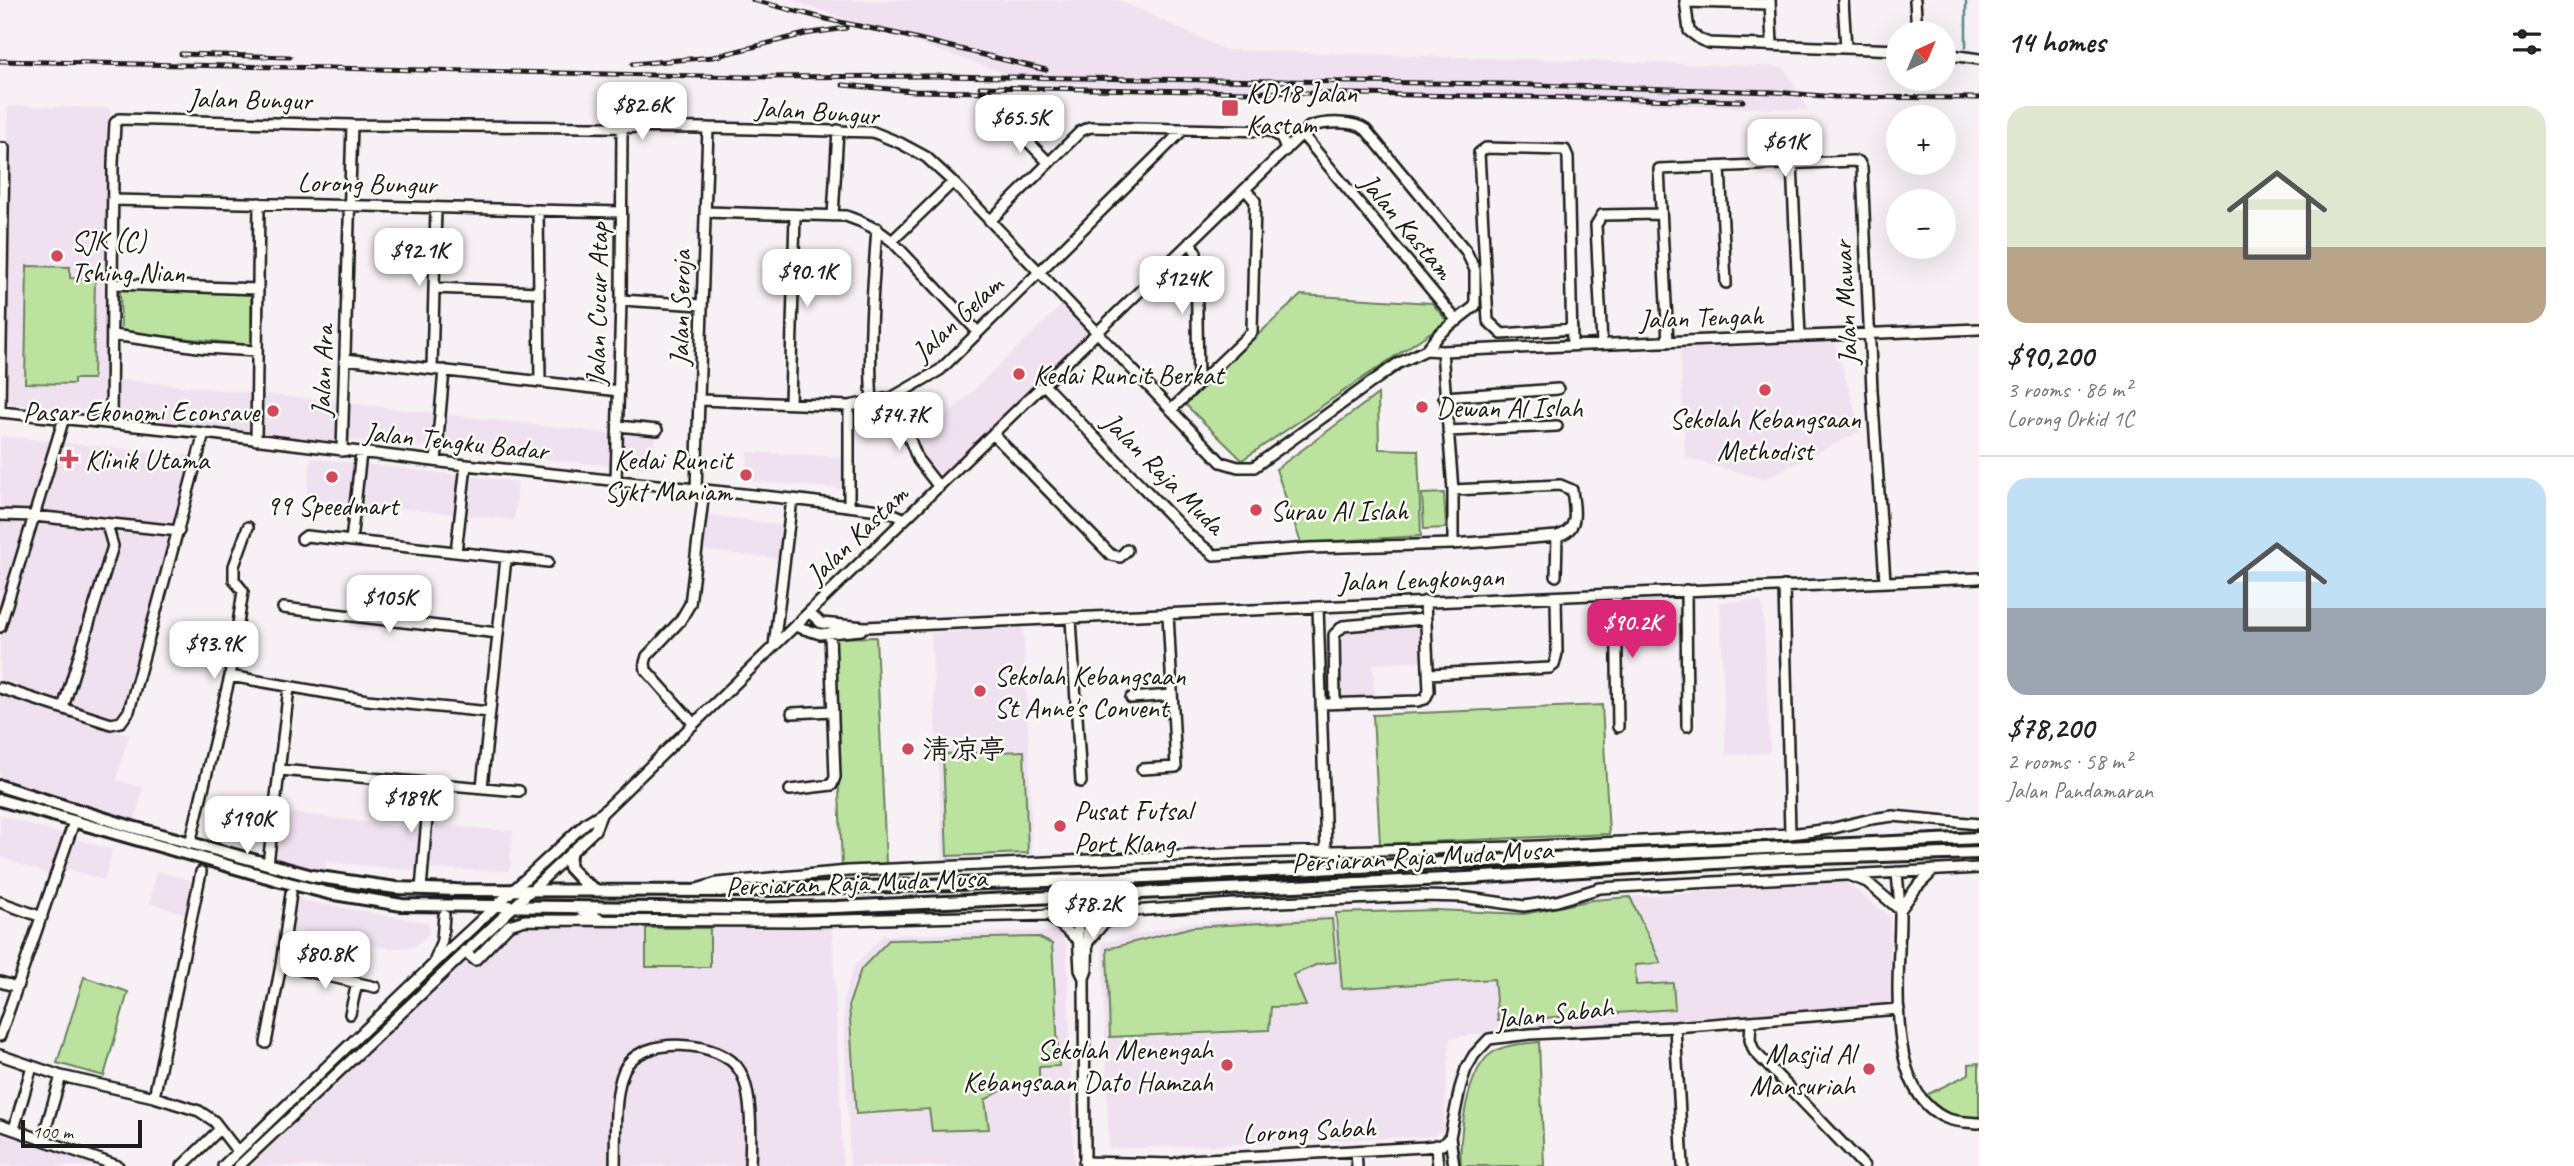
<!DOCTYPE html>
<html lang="en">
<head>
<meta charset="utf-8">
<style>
  :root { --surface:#fff; --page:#f6f6f6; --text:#222; --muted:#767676; --line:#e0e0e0; --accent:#db2777 }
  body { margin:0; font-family:Caveat,"LXGW WenKai TC",sans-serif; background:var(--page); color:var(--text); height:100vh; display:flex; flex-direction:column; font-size:26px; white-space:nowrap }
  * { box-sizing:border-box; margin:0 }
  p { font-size:23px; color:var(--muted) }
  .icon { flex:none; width:38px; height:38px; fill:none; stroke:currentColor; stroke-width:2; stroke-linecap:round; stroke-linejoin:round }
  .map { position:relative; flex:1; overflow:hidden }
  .side { display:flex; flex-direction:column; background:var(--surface); width:595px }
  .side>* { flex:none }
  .needle { width:46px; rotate:44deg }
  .controls { position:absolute; left:1886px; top:21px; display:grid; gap:14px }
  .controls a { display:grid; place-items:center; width:70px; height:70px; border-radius:50%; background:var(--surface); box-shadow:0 7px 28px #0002; font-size:35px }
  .scale { position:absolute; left:21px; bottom:18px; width:121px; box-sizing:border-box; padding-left:7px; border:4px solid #1c1c1c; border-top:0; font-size:19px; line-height:24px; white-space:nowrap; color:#1c1c1c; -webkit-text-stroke:5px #fdfcf7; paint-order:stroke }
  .price { position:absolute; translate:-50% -60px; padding:0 16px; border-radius:14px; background:#fff; color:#222; font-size:23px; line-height:46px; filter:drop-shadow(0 2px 4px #0008) }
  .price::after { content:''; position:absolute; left:50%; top:42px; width:21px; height:16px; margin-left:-10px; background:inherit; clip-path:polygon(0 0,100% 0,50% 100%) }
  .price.on { background:var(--accent); color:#fff }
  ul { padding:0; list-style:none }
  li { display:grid; align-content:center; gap:14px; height:371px; padding:0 28px }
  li+li { border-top:2px solid var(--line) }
  li span { display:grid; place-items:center; height:217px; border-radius:21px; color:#555 }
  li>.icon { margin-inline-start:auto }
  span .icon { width:126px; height:126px; fill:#fffc; stroke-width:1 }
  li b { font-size:30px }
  h2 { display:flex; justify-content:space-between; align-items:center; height:84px; padding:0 28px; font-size:30px }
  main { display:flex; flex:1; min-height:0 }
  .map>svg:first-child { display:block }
  .built { fill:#f0e1f1 }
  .green { fill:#bbe39f; stroke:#6c805e; stroke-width:2 }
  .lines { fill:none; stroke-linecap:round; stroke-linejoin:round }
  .stream { stroke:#598a8d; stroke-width:2.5 }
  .minor-casing { stroke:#1c1c1c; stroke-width:14 }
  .major-casing { stroke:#1c1c1c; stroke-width:16 }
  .minor { stroke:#fdfcf7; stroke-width:9 }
  .major { stroke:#fdfcf7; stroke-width:10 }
  .rail-casing { stroke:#1c1c1c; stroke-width:5 }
  .rail { stroke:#fdfcf7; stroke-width:2.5; stroke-dasharray:8; stroke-linecap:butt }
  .poi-dot { fill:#d1495b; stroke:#fdfcf7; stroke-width:2.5 }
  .labels { text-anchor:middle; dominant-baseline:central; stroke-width:5; stroke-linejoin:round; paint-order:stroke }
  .poi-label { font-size:28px; fill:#1c1c1c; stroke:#fdfcf7; text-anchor:start }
  .street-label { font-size:28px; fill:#1c1c1c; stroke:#fdfcf7 }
</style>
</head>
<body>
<main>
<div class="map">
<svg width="1979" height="1166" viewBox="0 0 1979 1166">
  <rect width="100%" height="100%" fill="#f7f0f4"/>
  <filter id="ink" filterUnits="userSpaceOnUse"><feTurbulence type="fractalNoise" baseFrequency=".0143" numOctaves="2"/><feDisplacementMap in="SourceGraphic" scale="14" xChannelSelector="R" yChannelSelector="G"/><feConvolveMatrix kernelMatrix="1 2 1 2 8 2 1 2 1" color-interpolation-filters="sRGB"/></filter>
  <g filter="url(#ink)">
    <!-- built -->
    <path class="built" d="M790,0H1119L1226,50L1784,67L1808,110L1034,83Z
      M8,106L110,108L104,412L4,403Z
      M1063,304L1090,333L938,481L922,458L916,445Z
      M1834,340L1861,431L1764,479L1685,458L1680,348Z
      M116,379L341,402L340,447L114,420Z
      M347,403L614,434L655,433L654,468L613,466L346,439Z
      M0,436L194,456L119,732L129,735L116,780L143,788L134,823L0,781Z
      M748,452L846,457V489L747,481Z
      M311,458L518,482L514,520L306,499Z
      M704,514L786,526L782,559L699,550Z
      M1760,601L1763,605L1770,751L1768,753L1726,755L1720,602Z
      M1422,621L1425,661L1373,664L1375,699H1338L1337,635L1344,629Z
      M1023,627L1029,749L1032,854L943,860L931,633Z
      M278,811L423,830L420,871L326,862L325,871L272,858Z
      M0,815L112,850L105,880L57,866L53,876L0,857Z
      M432,825L513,831L510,868L508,871L430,869Z
      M156,871L194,881L188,915L150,903Z
      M1844,881L1889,916L1892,1003L1499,1032L1450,1038L1443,1130L1433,1136L1109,1149L1102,943L1187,923L1436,910L1524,914L1593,900Z
      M293,899L429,923V933L414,947L389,948L289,929Z
      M502,923L832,926L843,1166H251Z
      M1060,931L1067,948L1074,1166H850L843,1000L854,966L883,935Z
      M0,1129L107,1166H0Z"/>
    <!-- green -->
    <path class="green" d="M27,266L70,267V278L95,279L93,379H74V384L25,383Z
      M120,289L251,292L252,345L121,332Z
      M1301,295L1432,303L1447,321L1242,460L1184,403Z
      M1378,394L1379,449L1418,450L1421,536L1301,543L1276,469Z
      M1444,493L1446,528L1424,529L1422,494Z
      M876,637L886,864L842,866L833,638Z
      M1602,705L1609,834L1380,844L1373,715Z
      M1024,751L1028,853L947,856L943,754Z
      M1630,897L1661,963L1635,965L1636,985L1673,983L1675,1009L1498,1021L1494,979L1342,989L1336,913L1436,910L1524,914L1593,900Z
      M1332,919L1336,962L1318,964L1293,975L1306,1006L1271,1007L1269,1030L1110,1037L1107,949L1192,927Z
      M646,928H710V967H646Z
      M1038,937L1052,944L1059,1066L1039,1067V1085L1008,1087L985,1100L989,1129L932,1131L929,1109L856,1114L849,1004L861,969L889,940Z
      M84,977L128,992L104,1076L57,1063Z
      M1539,1042L1544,1166H1461C1459,1138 1466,1070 1492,1053C1505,1044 1524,1044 1539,1042Z
      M1979,1063V1119C1954,1119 1943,1113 1926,1095L1969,1074V1064Z"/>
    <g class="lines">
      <!-- stream -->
      <path class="stream" d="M1966,0V47"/>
      <defs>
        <path id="minor" d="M1685,0L1689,31L1701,40L1709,43L1899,50
          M1770,0L1772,45
          M1843,0L1846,48
          M1915,0L1917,33
          M1685,2L1770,4
          M1944,54L1979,59
          M1013,126L1049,163
          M1302,134L1457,321
          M0,148H4L0,412L204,433L466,465L792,499L887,511L905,519
          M1792,164L1800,336
          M1720,167L1726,283
          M113,200L621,212
          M538,210L540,382
          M705,212L846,216C864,222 878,229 892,241L978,332
          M833,216L838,130
          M990,221L1081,131L1090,127L1269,131L1281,137L1286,150
          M892,241L953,182
          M1190,242L1196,252L1198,383
          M114,284L258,289
          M434,288L539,292
          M621,300L702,305
          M1572,329L1502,334L1488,321L1479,153L1486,148L1565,150L1568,157L1572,345
          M113,335L205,348L257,351
          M1668,342L1659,169L1853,161L1859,162L1862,168L1872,390L1885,581
          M1602,344L1596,225L1602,215L1660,214
          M345,359L619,391
          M432,369L436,208
          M1044,385L1190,536L1214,555L1309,548L1453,544V490L1442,351
          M893,397L918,460L939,487
          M1444,397L1558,389
          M701,400L849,406L893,397L940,370L1184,129
          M790,403L795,215
          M872,403C868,345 873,286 877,228
          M849,406V506
          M1171,410L1252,332L1255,201L1245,189
          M111,423L113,163L115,123L119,119L352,125L708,128L873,132L900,143L926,157L953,182L1221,462L1238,467H1254L1397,364L1426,350L1442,351L1979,329
          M618,426L657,430
          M1448,431L1557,426
          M993,434L1111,555L1120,557L1127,550
          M256,440L259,203
          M342,451L352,125
          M436,461L444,370
          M616,482L621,300L622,127
          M696,490L708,128
          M1453,490L1560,485L1572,490C1574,508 1581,530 1557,536L1453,544
          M0,515L34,516L179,531
          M302,539L306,536L548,562
          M351,541L361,453
          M456,552L466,465
          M1556,576L1557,536
          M1784,586L1790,834
          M1686,590L1687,726
          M1616,594L1618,727
          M1318,607L1326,851
          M283,608L498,633
          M809,612L821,623L865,627L1001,621L1979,578
          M1071,619L1081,782
          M795,626L820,634L861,630
          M0,627L64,418
          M774,646L792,499
          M1429,674L1550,668L1554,665L1557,653L1556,597
          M230,676L367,700L490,712
          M0,688L111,724L121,722L129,711L204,433
          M1131,698L1172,695
          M1335,703L1334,635L1343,626L1425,619
          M1321,704L1418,701L1425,699L1429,691L1425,601
          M63,708L113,546L107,525
          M792,713L833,711
          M694,724L646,670L645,663L647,656L680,621L690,604L704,491
          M1142,769L1176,767L1168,614
          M280,770L519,791
          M482,787L506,558
          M790,790L832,785L835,777L830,633
          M190,844L230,676L243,591L234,580V566L248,527
          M268,864L289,688
          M1897,872C1898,887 1900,901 1900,915C1900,969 1885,1081 1938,1114C1950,1122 1964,1122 1979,1123
          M1851,876L1867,882L1900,910L1916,888L1934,870
          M421,889L430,783
          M697,889L717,883L848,871L1243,853L1517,847L1790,834L1830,829L1871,819L1893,816L1979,824
          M0,902L42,917
          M1047,914L1078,940
          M1077,914L1080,970L1084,978
          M1087,943L1102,925L1120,913
          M464,951L475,960L509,925L525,920L801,921L1088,914L1233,904L1422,896L1462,897L1524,906L1557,901L1600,888L1979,868
          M435,960L442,940L444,915
          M281,965L375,987
          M0,982L17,987
          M350,1014L357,983
          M1751,1021L1750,1040L1754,1051L1864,1166
          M0,1036L74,822
          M266,1043L281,965L291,893
          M0,1055L61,1076L154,1097L199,1111L214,1121L238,1152
          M154,1097L201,872
          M0,1125L118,1166
          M14,1129L32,1066
          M43,1138L61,1076
          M1436,1145L1438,1166
          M1356,1151L1357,1166
          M1084,1162L1173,1164L1188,1160L1424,1147L1442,1145L1450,1137
          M182,1166L220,1129
          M223,1166L443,955L587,822L602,813L1309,127C1323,122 1354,120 1366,130L1466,251L1475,270V306L1439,334L1426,350
          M239,1166L595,830L601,815
          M615,1166C616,1139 613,1095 624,1070C640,1034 723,1040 740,1071C753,1093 751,1140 750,1166
          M1085,1166L1084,978L1087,970L1088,914
          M1454,1166L1450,1137L1460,1088L1466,1069L1474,1055L1489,1039L1530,1034L1675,1027
          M1683,1166L1675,1027L1899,1009"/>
        <path id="major" d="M0,786L132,827L312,876L396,888L456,890L736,891L1081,880L1979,838
          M0,800L281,881L328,893L402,905L745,909L837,907L1467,878L1783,859L1979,853
          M1517,847L1543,858
          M570,854L569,867L582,881L596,890
          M576,907L598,919"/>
      </defs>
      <!-- minor casing -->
      <use href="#minor" class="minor-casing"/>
      <!-- major casing -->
      <use href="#major" class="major-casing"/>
      <!-- minor -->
      <use href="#minor" class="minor"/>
      <!-- major -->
      <use href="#major" class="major"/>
      <defs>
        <path id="rail" d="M753,0L830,20L898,34L1046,70
          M181,54L290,57
          M0,61L749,77L932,76L1501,84L1775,92L1835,97L1979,98
          M633,64L713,57L805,34L846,28
          M843,85L913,91L990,92
          M980,87L1743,101"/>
      </defs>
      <!-- rail casing -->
      <use href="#rail" class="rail-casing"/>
      <!-- rail -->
      <use href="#rail" class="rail"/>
    </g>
  </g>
  <!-- markers -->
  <g class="poi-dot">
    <rect x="1221" y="99" width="18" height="18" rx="3.5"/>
    <circle cx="57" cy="256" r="7"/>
    <circle cx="1019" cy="374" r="7"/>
    <circle cx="1765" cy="390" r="7"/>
    <circle cx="1422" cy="407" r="7"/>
    <circle cx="273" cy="411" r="7"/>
    <path d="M65.5 448.5h7v7h7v7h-7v7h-7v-7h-7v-7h7z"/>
    <circle cx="746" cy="475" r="7"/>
    <circle cx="332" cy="477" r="7"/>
    <circle cx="1256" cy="510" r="7"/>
    <circle cx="980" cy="691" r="7"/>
    <circle cx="908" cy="749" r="7"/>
    <circle cx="1060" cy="826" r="7"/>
    <circle cx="1227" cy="1065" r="7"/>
    <circle cx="1869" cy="1069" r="7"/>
  </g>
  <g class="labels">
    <!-- poi labels -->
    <g class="poi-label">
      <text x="1246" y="92">KD18 Jalan<tspan x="1246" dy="32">Kastam</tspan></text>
      <text x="71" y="240">SJK (C)<tspan x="71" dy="32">Tshing Nian</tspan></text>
      <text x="1033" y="374">Kedai Runcit Berkat</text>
      <text x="1436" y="407">Dewan Al Islah</text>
      <text x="259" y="411" text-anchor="end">Pasar Ekonomi Econsave</text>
      <text x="1765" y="418" text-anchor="middle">Sekolah Kebangsaan<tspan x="1765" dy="32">Methodist</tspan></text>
      <text x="85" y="459">Klinik Utama</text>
      <text x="732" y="459" text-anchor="end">Kedai Runcit<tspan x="732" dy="32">Sykt Maniam</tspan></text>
      <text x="332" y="505" text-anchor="middle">99 Speedmart</text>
      <text x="1270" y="510">Surau Al Islah</text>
      <text x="994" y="675">Sekolah Kebangsaan<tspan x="994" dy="32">St Anne's Convent</tspan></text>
      <text x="922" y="749">清凉亭</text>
      <text x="1074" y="810">Pusat Futsal<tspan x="1074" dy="32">Port Klang</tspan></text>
      <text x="1213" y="1049" text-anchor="end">Sekolah Menengah<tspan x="1213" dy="32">Kebangsaan Dato Hamzah</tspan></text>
      <text x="1855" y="1053" text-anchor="end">Masjid Al<tspan x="1855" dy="32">Mansuriah</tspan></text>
    </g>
    <!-- street labels -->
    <g class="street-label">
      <text transform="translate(250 99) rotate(1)">Jalan Bungur</text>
      <text transform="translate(817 111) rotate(4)">Jalan Bungur</text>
      <text transform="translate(367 183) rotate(1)">Lorong Bungur</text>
      <text transform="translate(1407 226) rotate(50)">Jalan Kastam</text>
      <text transform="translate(1845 303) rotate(-93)">Jalan Mawar</text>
      <text transform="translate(597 304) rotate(-89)">Jalan Cucur Atap</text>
      <text transform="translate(680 308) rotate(-89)">Jalan Seroja</text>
      <text transform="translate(1701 317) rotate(-2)">Jalan Tengah</text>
      <text transform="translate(957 318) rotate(-43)">Jalan Gelam</text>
      <text transform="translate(322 371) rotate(-88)">Jalan Ara</text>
      <text transform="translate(456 441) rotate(6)">Jalan Tengku Badar</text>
      <text transform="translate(1164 473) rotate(45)">Jalan Raja Muda</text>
      <text transform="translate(857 534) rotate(-44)">Jalan Kastam</text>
      <text transform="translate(1421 579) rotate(-2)">Jalan Lengkongan</text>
      <text transform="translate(1422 856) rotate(-3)">Persiaran Raja Muda Musa</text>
      <text transform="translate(856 882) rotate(-2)">Persiaran Raja Muda Musa</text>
      <text transform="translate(1554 1013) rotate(-6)">Jalan Sabah</text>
      <text transform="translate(1309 1130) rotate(-3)">Lorong Sabah</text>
    </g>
  </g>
</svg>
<div class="controls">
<a><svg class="needle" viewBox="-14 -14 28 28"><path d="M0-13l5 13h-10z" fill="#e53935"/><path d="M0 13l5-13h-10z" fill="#767676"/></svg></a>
<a>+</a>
<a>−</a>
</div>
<div class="scale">100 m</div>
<b class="price" style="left:642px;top:142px">$82.6K</b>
<b class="price" style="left:1020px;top:155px">$65.5K</b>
<b class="price" style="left:1785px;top:179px">$61K</b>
<b class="price" style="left:419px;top:288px">$92.1K</b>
<b class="price" style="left:807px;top:309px">$90.1K</b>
<b class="price" style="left:1182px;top:316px">$124K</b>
<b class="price" style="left:899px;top:452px">$74.7K</b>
<b class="price" style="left:389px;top:635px">$105K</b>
<b class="price on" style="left:1632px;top:660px">$90.2K</b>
<b class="price" style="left:214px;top:681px">$93.9K</b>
<b class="price" style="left:411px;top:835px">$189K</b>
<b class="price" style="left:247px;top:856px">$190K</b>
<b class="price" style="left:1093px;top:941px">$78.2K</b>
<b class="price" style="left:325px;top:991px">$80.8K</b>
</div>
<section class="side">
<h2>14 homes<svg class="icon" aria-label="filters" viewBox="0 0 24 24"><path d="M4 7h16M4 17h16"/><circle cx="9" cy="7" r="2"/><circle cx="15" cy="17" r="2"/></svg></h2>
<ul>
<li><span style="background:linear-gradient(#dfe7d0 65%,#b9a48a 0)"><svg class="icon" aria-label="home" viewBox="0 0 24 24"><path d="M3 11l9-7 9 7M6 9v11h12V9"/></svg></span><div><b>$90,200</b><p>3 rooms · 86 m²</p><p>Lorong Orkid 1C</p></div></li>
<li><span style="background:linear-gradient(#bfe0f5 60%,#9aa5b1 0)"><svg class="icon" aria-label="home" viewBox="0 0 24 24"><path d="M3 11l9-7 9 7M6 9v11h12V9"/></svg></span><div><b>$78,200</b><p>2 rooms · 58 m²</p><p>Jalan Pandamaran</p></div></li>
</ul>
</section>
</main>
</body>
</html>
